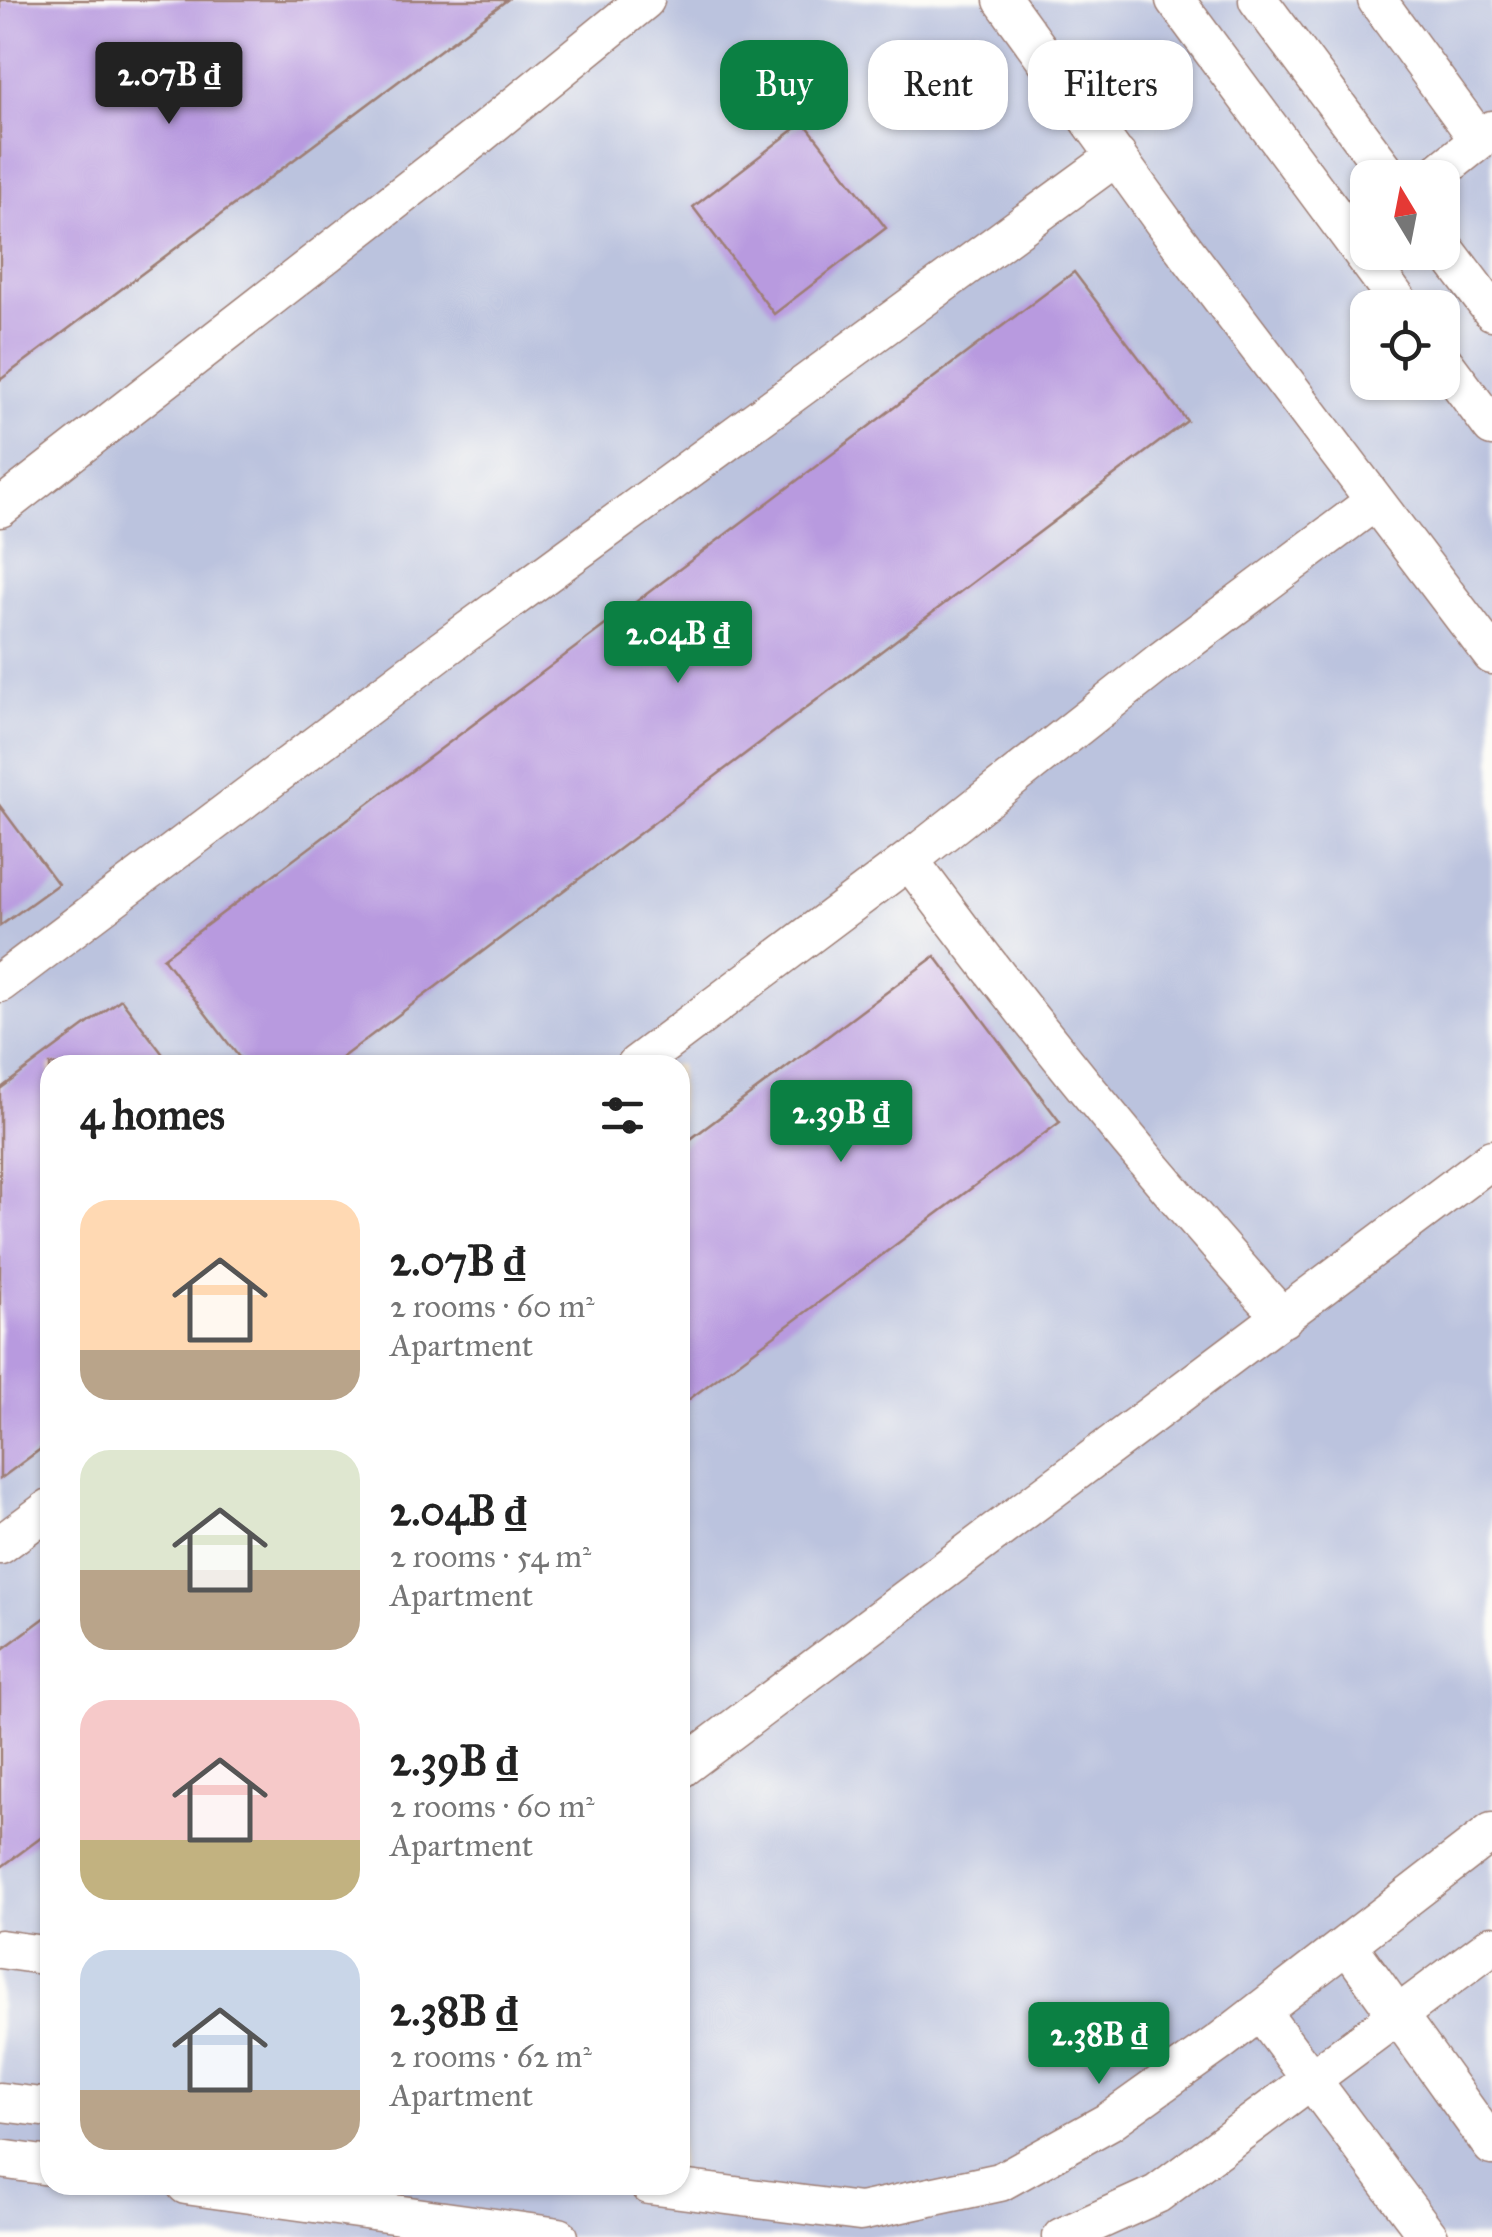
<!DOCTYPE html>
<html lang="en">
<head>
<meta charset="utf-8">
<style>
  :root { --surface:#fff; --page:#f6f6f6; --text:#222; --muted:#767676; --accent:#0b8043 }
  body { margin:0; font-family:"IM FELL Great Primer",serif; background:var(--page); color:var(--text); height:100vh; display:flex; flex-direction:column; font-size:38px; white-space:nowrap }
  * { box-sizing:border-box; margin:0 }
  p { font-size:32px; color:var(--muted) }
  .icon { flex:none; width:55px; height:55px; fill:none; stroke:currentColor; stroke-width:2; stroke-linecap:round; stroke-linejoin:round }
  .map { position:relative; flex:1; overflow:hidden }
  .panel { position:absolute; left:40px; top:1055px; width:650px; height:1140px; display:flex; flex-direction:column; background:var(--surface); border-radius:30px; box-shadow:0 2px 8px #0004 }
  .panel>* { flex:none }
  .top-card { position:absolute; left:720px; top:40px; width:620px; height:90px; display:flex; gap:20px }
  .needle { width:65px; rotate:350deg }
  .tools { position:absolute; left:1350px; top:160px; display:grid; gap:20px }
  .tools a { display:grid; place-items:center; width:110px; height:110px; border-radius:20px; background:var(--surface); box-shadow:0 2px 8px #0004; font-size:50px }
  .price { position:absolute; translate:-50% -85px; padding:0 22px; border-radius:10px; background:var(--accent); color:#fff; font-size:32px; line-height:65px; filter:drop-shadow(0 2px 5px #0008) }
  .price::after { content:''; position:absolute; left:50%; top:60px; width:30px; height:22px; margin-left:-15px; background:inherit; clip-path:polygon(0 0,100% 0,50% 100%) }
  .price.active { background:#222; color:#fff }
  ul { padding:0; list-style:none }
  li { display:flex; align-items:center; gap:30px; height:250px; padding:0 40px }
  li span { display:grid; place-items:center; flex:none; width:280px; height:200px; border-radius:30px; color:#555 }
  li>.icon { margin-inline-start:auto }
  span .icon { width:120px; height:120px; fill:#fffc; stroke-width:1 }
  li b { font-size:42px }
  h2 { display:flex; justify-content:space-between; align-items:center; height:120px; padding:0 40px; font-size:42px }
  .pill { padding:0 35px; border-radius:30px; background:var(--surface); box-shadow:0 2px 8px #0004; font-size:35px; line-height:90px }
  .pill.active { background:var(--accent); color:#fff }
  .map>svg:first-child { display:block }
  .industrial { fill:#bbc3de; fill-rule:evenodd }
  .building { fill:#b89adf }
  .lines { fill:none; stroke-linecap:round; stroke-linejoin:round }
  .minor-casing { stroke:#9e7e74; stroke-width:41 }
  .minor { stroke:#fff; stroke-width:38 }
</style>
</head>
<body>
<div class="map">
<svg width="1492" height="2237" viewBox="0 0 1492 2237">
  <rect width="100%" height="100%" fill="#fdfcf7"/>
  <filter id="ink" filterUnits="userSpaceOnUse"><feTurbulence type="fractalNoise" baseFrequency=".01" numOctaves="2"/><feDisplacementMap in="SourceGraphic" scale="20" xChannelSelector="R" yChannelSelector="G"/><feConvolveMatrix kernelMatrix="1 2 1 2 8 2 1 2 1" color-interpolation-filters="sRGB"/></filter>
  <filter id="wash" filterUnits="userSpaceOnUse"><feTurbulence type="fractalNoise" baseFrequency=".0048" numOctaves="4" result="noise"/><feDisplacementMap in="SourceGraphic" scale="40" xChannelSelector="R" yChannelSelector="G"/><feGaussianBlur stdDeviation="2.25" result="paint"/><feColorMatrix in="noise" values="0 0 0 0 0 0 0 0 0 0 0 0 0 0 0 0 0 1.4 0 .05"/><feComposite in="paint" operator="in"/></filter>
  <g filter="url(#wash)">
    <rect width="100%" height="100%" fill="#f1ddbd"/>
    <!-- industrial -->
    <path class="industrial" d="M0,0H1492V2237H0ZM1368,178H1442V252H1368ZM1368,308H1442V382H1368ZM50,1065H680V2185H50Z"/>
    <g id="blocks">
      <!-- building -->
      <path class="building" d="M0,0H507L0,380Z
        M804,122L886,228L774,314L693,207Z
        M1074,272L1187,421L332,1065H245L163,958Z
        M0,806L58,884L0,926Z
        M935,956L1060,1122L680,1406V1147Z
        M121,999L171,1065H50V1442L0,1479V1089Z
        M50,1614V1831L0,1868V1651Z"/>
    </g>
  </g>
  <g filter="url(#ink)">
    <use href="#blocks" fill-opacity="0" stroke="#9e7e74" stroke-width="2.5"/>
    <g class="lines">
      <defs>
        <path id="minor" d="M1003,0L1165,224L1492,655
          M1175,0L1403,308
          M1258,0L1391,178
          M1377,0L1479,140
          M1432,178L1492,130
          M1442,245L1492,311
          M1442,360L1492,427
          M0,508L478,136L645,0
          M909,860C1026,1018 1151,1172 1283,1318
          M0,983L442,650L1117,156
          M636,1065L909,860L1161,661L1375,501
          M0,1545L50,1508
          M680,1769L1492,1159
          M1347,1944L1492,2146
          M0,1949L50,1956
          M1260,2011L1429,2237
          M0,2102L50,2108
          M0,2159L50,2166
          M186,2185L559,2237
          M649,2185L860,2212L1000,2182L1108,2122L1220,2042L1492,1832
          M1062,2237L1157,2194L1492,1945"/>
      </defs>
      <!-- minor casing -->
      <use href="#minor" class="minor-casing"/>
      <!-- minor -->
      <use href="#minor" class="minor"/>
    </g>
  </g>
</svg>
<div class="tools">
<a><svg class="needle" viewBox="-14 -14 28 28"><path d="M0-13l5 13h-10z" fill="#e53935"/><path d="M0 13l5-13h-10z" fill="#767676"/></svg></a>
<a><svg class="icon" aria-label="locate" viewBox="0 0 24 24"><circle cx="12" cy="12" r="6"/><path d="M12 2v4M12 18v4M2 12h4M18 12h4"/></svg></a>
</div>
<b class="price active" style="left:169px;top:127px">2.07B ₫</b>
<b class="price" style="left:678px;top:686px">2.04B ₫</b>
<b class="price" style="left:841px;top:1165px">2.39B ₫</b>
<b class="price" style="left:1099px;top:2087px">2.38B ₫</b>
<div class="top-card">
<a class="pill active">Buy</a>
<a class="pill">Rent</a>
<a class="pill">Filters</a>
</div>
<section class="panel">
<h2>4 homes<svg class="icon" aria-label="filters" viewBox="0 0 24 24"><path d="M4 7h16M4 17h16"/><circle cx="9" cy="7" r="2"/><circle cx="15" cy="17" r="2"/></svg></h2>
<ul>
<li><span style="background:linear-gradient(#ffd9b3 75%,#b9a48a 0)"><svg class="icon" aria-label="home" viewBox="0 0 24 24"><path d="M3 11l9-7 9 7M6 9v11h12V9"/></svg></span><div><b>2.07B ₫</b><p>2 rooms · 60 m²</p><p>Apartment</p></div></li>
<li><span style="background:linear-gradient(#dfe7d0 60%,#b9a48a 0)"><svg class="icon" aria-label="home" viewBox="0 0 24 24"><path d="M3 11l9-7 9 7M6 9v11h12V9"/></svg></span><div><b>2.04B ₫</b><p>2 rooms · 54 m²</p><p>Apartment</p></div></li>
<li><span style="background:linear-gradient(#f6c9c9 70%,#c2b280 0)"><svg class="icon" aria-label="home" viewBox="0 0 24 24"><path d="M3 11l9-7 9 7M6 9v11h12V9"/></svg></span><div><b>2.39B ₫</b><p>2 rooms · 60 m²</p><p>Apartment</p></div></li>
<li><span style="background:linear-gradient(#c9d6e8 70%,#b9a48a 0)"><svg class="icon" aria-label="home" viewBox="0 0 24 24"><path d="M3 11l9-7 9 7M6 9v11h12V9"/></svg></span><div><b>2.38B ₫</b><p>2 rooms · 62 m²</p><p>Apartment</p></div></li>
</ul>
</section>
</div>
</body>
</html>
